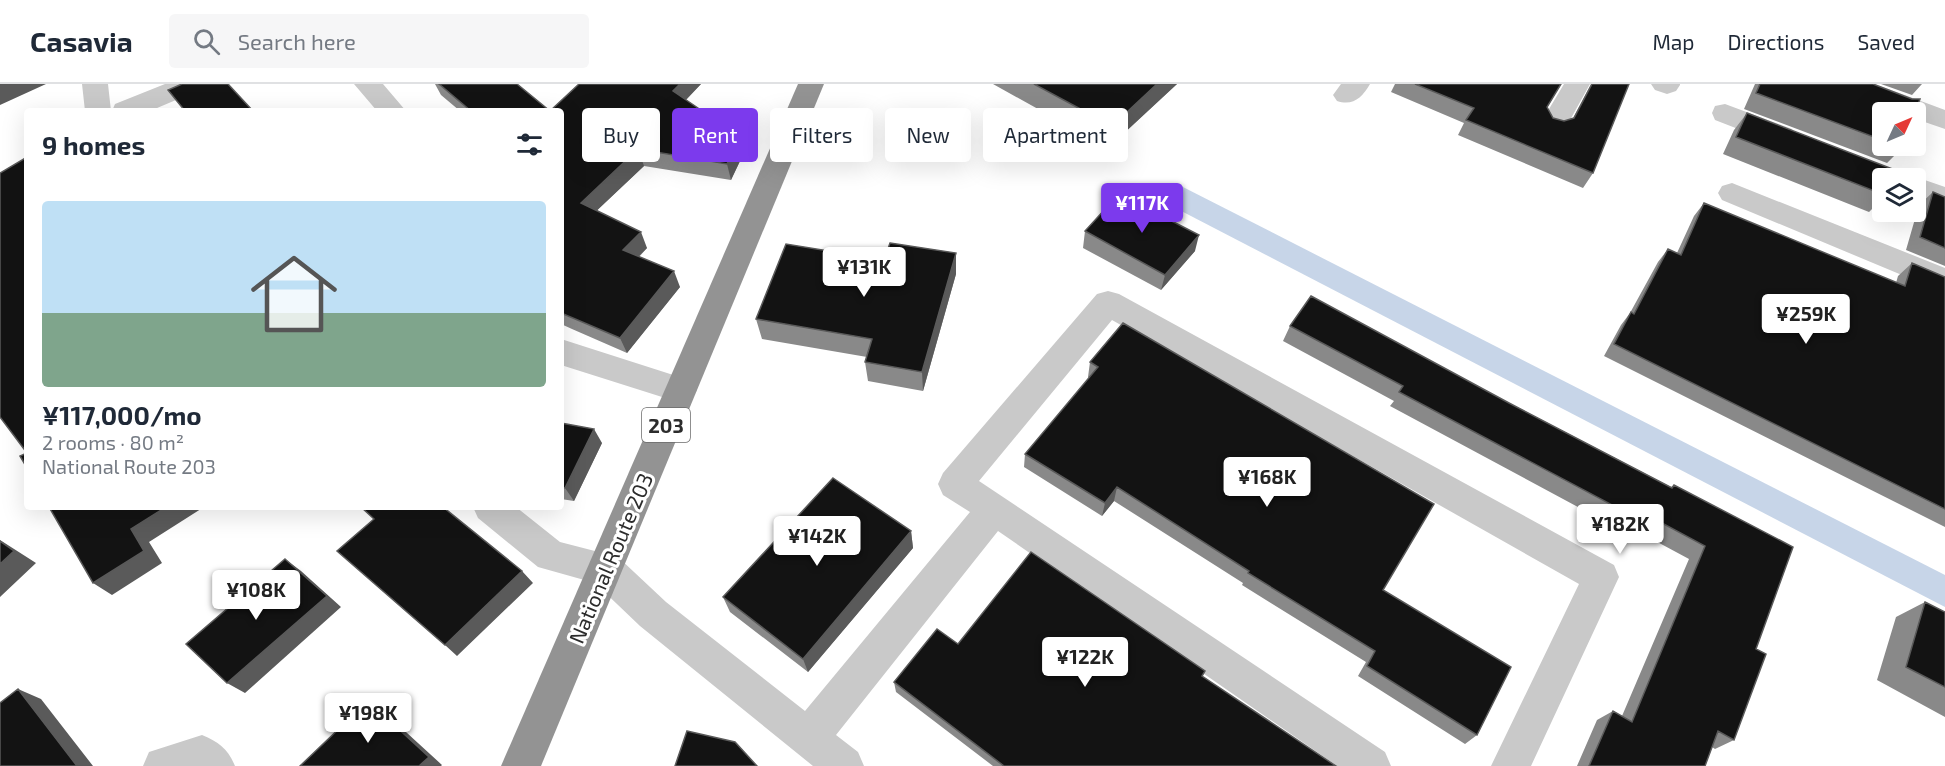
<!DOCTYPE html>
<html lang="en">
<head>
<meta charset="utf-8">
<style>
  :root { --surface:#fff; --page:#f6f6f7; --text:#1f2937; --muted:#747a83; --line:#e0e1e3; --accent:#7c3aed }
  body { margin:0; font-family:"Exo 2",sans-serif; background:var(--page); color:var(--text); height:100vh; display:flex; flex-direction:column; font-size:22px; white-space:nowrap }
  * { box-sizing:border-box; margin:0 }
  p { font-size:20px; color:var(--muted) }
  .icon { flex:none; width:33px; height:33px; fill:none; stroke:currentColor; stroke-width:2; stroke-linecap:round; stroke-linejoin:round }
  .map { position:relative; flex:1; overflow:hidden }
  .side { position:absolute; left:24px; top:24px; width:540px; height:402px; display:flex; flex-direction:column; background:var(--surface); border-radius:6px; box-shadow:0 6px 24px #0002 }
  .side>* { flex:none }
  .hud { position:absolute; left:582px; top:24px; width:570px; height:54px; display:flex; gap:12px }
  .needle { width:39px; rotate:46deg }
  .buttons { position:absolute; left:1872px; top:18px; display:grid; gap:12px }
  .buttons a { display:grid; place-items:center; width:54px; height:54px; border-radius:6px; background:var(--surface); box-shadow:0 6px 24px #0002; font-size:30px }
  .price { position:absolute; translate:-50% -51px; padding:0 14px; border-radius:6px; background:#fff; color:#222; font-size:20px; line-height:39px; filter:drop-shadow(0 2px 3px #0008) }
  .price::after { content:''; position:absolute; left:50%; top:36px; width:18px; height:14px; margin-left:-9px; background:inherit; clip-path:polygon(0 0,100% 0,50% 100%) }
  .price.current { background:var(--accent); color:#fff }
  ul { padding:0; list-style:none }
  li { display:grid; align-content:center; gap:12px; height:318px; padding:0 18px }
  li+li { border-top:2px solid var(--line) }
  li span { display:grid; place-items:center; height:186px; border-radius:6px; color:#555 }
  li>.icon { margin-inline-start:auto }
  span .icon { width:108px; height:108px; fill:#fffc; stroke-width:1 }
  li b { font-size:26px }
  h2 { display:flex; justify-content:space-between; align-items:center; height:72px; padding:0 18px; font-size:26px }
  .pill { padding:0 21px; border-radius:6px; background:var(--surface); box-shadow:0 6px 24px #0002; font-size:21px; line-height:54px }
  .pill.current { background:var(--accent); color:#fff }
  header { display:flex; align-items:center; gap:36px; box-sizing:border-box; height:84px; padding:0 30px; background:var(--surface); border-bottom:2px solid var(--line) }
  header strong { font-size:28px }
  nav { display:flex; gap:33px; margin-inline-start:auto; font-size:21px }
  .search { width:420px; height:54px; background:var(--page); display:flex; align-items:center; gap:15px; box-sizing:border-box; padding:0 21px; border-radius:6px; color:var(--muted); font-size:22px }
  .map>svg:first-child { display:block }
  .water { fill:#c7d5e8 }
  .lines { fill:none; stroke-linecap:round; stroke-linejoin:round }
  .street { fill:#c9c9c9; fill-rule:evenodd }
  .highway { fill:#939393; fill-rule:evenodd }
  .wall { fill:#898989 }
  .shaded-wall { fill:#5a5a5a }
  .building { fill:#131313; stroke:#5a5a5a; stroke-width:1.5 }
  .labels { text-anchor:middle; dominant-baseline:central; stroke-width:6; stroke-linejoin:round; paint-order:stroke }
  .shield { fill:#fff; stroke:#6b6b6b; stroke-width:1.5 }
  .shield-label { font-size:20px; font-weight:bold; fill:#2c2c2c }
  .street-label { font-size:21px; fill:#2c2c2c; stroke:#fff }
</style>
</head>
<body>
<header>
<strong>Casavia</strong>
<div class="search"><svg class="icon" aria-label="search" viewBox="0 0 24 24"><circle cx="10" cy="10" r="6"/><path d="M15 15l6 6"/></svg>Search here</div>
<nav><a>Map</a><a>Directions</a><a>Saved</a></nav>
</header>
<div class="map">
<svg width="1945" height="682" viewBox="0 0 1945 682">
  <rect width="100%" height="100%" fill="#fff"/>
  <!-- water -->
  <path class="water" d="M1177,100L1945,491V523L1162,117Z"/>
  <g class="lines">
    <!-- street -->
    <path class="street" d="M82,0H108L111,27H85Z
      M165,0H211L207,6L183,13L150,27H112L115,20Z
      M354,0H383L406,27H377Z
      M1341,0H1370C1362,14 1353,22 1337,17L1333,11Z
      M1564,0H1590L1564,47L1554,50L1544,47L1540,40Z
      M1651,0H1680V1L1676,7L1667,10L1655,6Z
      M1836,0H1875L1945,26V45L1916,35V28H1898L1840,6Z
      M1725,20L1792,45L1796,52L1792,59L1782,62L1715,36L1712,29L1715,22Z
      M1916,93L1945,103V126L1916,114V94H1910Z
      M1732,99L1945,184V209L1722,116L1718,109L1722,102Z
      M1108,207L1119,210L1614,481L1619,493L1531,682H1491L1579,500L1112,236L979,397L1385,668L1391,682H1337L998,447L836,651L858,668L864,682H813L640,542L595,499L538,483L478,434L473,423H516L560,458L618,473L666,518L805,627L970,428L943,411L938,400L943,389L1097,210Z
      M561,255L692,297L697,306L692,315L681,319L561,281Z
      M202,651C219,658 228,665 235,682H143L149,668Z"/>
    <!-- highway -->
    <path class="highway" d="M798,0H824L541,682H501Z"/>
  </g>
  <!-- wall -->
  <path class="wall" d="M435,0H517L550,27L579,0H701L686,16L717,37L745,41L749,58L731,96L644,82L597,126L647,164L639,173L680,203L627,269L572,245L561,240V27H460L441,11Z
    M993,0H1177L1108,64Z
    M1395,0H1561L1547,24L1553,34L1564,37L1573,34L1591,0H1629L1593,89L1583,104L1458,51L1464,39L1391,8Z
    M1755,0H1873L1882,28V62H1903L1902,64L1887,79L1744,25Z
    M1881,0H1922L1912,11Z
    M1747,29L1882,94V115L1869,128L1723,70L1734,46Z
    M1933,108L1945,113V182L1906,166L1919,121Z
    M1704,119L1896,199L1898,192L1912,179L1945,193V443L1604,272L1621,241L1630,229L1658,178L1668,165L1677,169L1694,132Z
    M1085,147L1195,167L1161,206L1083,164Z
    M956,169V190L923,307L868,297L865,278L867,273L762,255L756,235L884,176Z
    M1123,239L1383,506L1477,651L1465,660L1358,592L1366,578L1242,501L1243,499L1114,417L1102,432L1024,383L1025,370L1089,294L1088,293L1090,278Z
    M1290,242L1509,319L1671,403L1674,401L1756,565L1734,656L1715,665L1712,663L1705,682H1577L1597,636L1613,627L1622,632L1689,475L1622,439L1617,444L1390,322L1394,317L1283,257Z
    M561,339L602,359L574,417L561,415Z
    M911,447L913,464L808,588L730,528L723,513Z
    M1925,518L1945,528V633L1877,596L1896,533Z
    M958,560L1205,587L1202,593L1336,682H993L896,608L894,598Z"/>
  <!-- shaded-wall -->
  <path class="shaded-wall" d="M0,0H46L0,21Z
    M680,0H701L678,24L673,7Z
    M1157,0H1177L1108,64L1112,42Z
    M745,41L749,58L731,96L727,80Z
    M638,65L644,82L588,135L581,119Z
    M641,148L647,164L629,182L623,166Z
    M1199,151L1195,167L1161,206L1165,191Z
    M956,169V190L923,307L922,288Z
    M674,187L680,203L627,269L620,254Z
    M594,345L602,359L574,417L565,404Z
    M1117,403L1114,417L1102,432L1105,419Z
    M166,423H204L149,458L162,479L112,511L93,499L131,445Z
    M911,447L913,464L808,588L803,575Z
    M0,456L36,479L0,513Z
    M285,475L301,487L341,523L245,609L227,599Z
    M522,487L533,499L457,572L445,561Z
    M18,605L41,615L93,682H77Z
    M368,617L383,627L442,681L441,682H419Z"/>
  <!-- building -->
  <path class="building" d="M182,0H228L253,27H185L168,6Z
    M439,0H517L550,27L579,0H680L673,7L717,37L745,41L727,80L638,65L581,119L641,148L623,166L674,187L620,254L561,229V27H471Z
    M1034,0H1157L1112,42Z
    M1415,0H1561L1547,23L1553,34L1564,37L1574,34L1592,0H1629L1593,89L1466,36L1474,24Z
    M1760,0H1873L1912,15H1920L1915,28H1882V56L1756,9Z
    M1747,29L1895,86L1892,94H1882V110L1736,53Z
    M27,73V384L20,372L27,369L0,333V89Z
    M1933,108L1945,113V164L1920,153Z
    M1119,110L1199,151L1165,191L1085,147Z
    M1704,119L1905,202L1912,179L1945,193V425L1614,260L1631,228L1634,230L1668,165L1681,171Z
    M890,159L956,169L922,288L865,278L872,255L756,235L786,160L884,176Z
    M1311,212L1509,319L1672,404L1674,401L1793,463L1756,565L1766,570L1734,656L1718,647L1705,682H1589L1613,627L1632,638L1705,462L1634,424L1631,431L1399,308L1403,302L1290,242Z
    M1123,239L1434,420L1383,506L1511,583L1477,651L1367,582L1375,567L1248,489L1249,487L1117,403L1105,419L1025,370L1098,283L1090,278Z
    M561,339L594,345L565,404L561,403Z
    M833,394L911,447L803,575L723,513Z
    M49,423H166L131,445L144,467L93,499Z
    M361,423H443L522,487L445,561L337,467L374,435Z
    M0,457L14,467L0,480Z
    M1031,468L1205,587L1202,592L1336,682H1004L894,598L937,545L958,560Z
    M285,475L327,512L227,599L186,560Z
    M1925,518L1945,528V603L1906,583Z
    M18,605L77,682H0V619Z
    M368,617L429,673L419,682H300Z
    M687,647L735,658L757,682H675Z"/>
  <g class="labels">
    <!-- shield labels -->
    <rect class="shield" x="642" y="324" width="48" height="34" rx="4.5"/>
    <g class="shield-label">
      <text x="666" y="341">203</text>
    </g>
    <!-- street labels -->
    <g class="street-label">
      <text transform="translate(610 474) rotate(-67)">National Route 203</text>
    </g>
  </g>
</svg>
<div class="buttons">
<a><svg class="needle" viewBox="-14 -14 28 28"><path d="M0-13l5 13h-10z" fill="#e53935"/><path d="M0 13l5-13h-10z" fill="#747a83"/></svg></a>
<a><svg class="icon" aria-label="layers" viewBox="0 0 24 24"><path d="M12 4l9 5-9 5-9-5zM3 14l9 5 9-5"/></svg></a>
</div>
<b class="price current" style="left:1142px;top:150px">¥117K</b>
<b class="price" style="left:864px;top:214px">¥131K</b>
<b class="price" style="left:1806px;top:261px">¥259K</b>
<b class="price" style="left:1267px;top:424px">¥168K</b>
<b class="price" style="left:1620px;top:471px">¥182K</b>
<b class="price" style="left:817px;top:483px">¥142K</b>
<b class="price" style="left:256px;top:537px">¥108K</b>
<b class="price" style="left:1085px;top:604px">¥122K</b>
<b class="price" style="left:368px;top:660px">¥198K</b>
<div class="hud">
<a class="pill">Buy</a>
<a class="pill current">Rent</a>
<a class="pill">Filters</a>
<a class="pill">New</a>
<a class="pill">Apartment</a>
</div>
<section class="side">
<h2>9 homes<svg class="icon" aria-label="filters" viewBox="0 0 24 24"><path d="M4 7h16M4 17h16"/><circle cx="9" cy="7" r="2"/><circle cx="15" cy="17" r="2"/></svg></h2>
<ul>
<li><span style="background:linear-gradient(#bfe0f5 60%,#7fa58c 0)"><svg class="icon" aria-label="home" viewBox="0 0 24 24"><path d="M3 11l9-7 9 7M6 9v11h12V9"/></svg></span><div><b>¥117,000/mo</b><p>2 rooms · 80 m²</p><p>National Route 203</p></div></li>
</ul>
</section>
</div>
</body>
</html>
